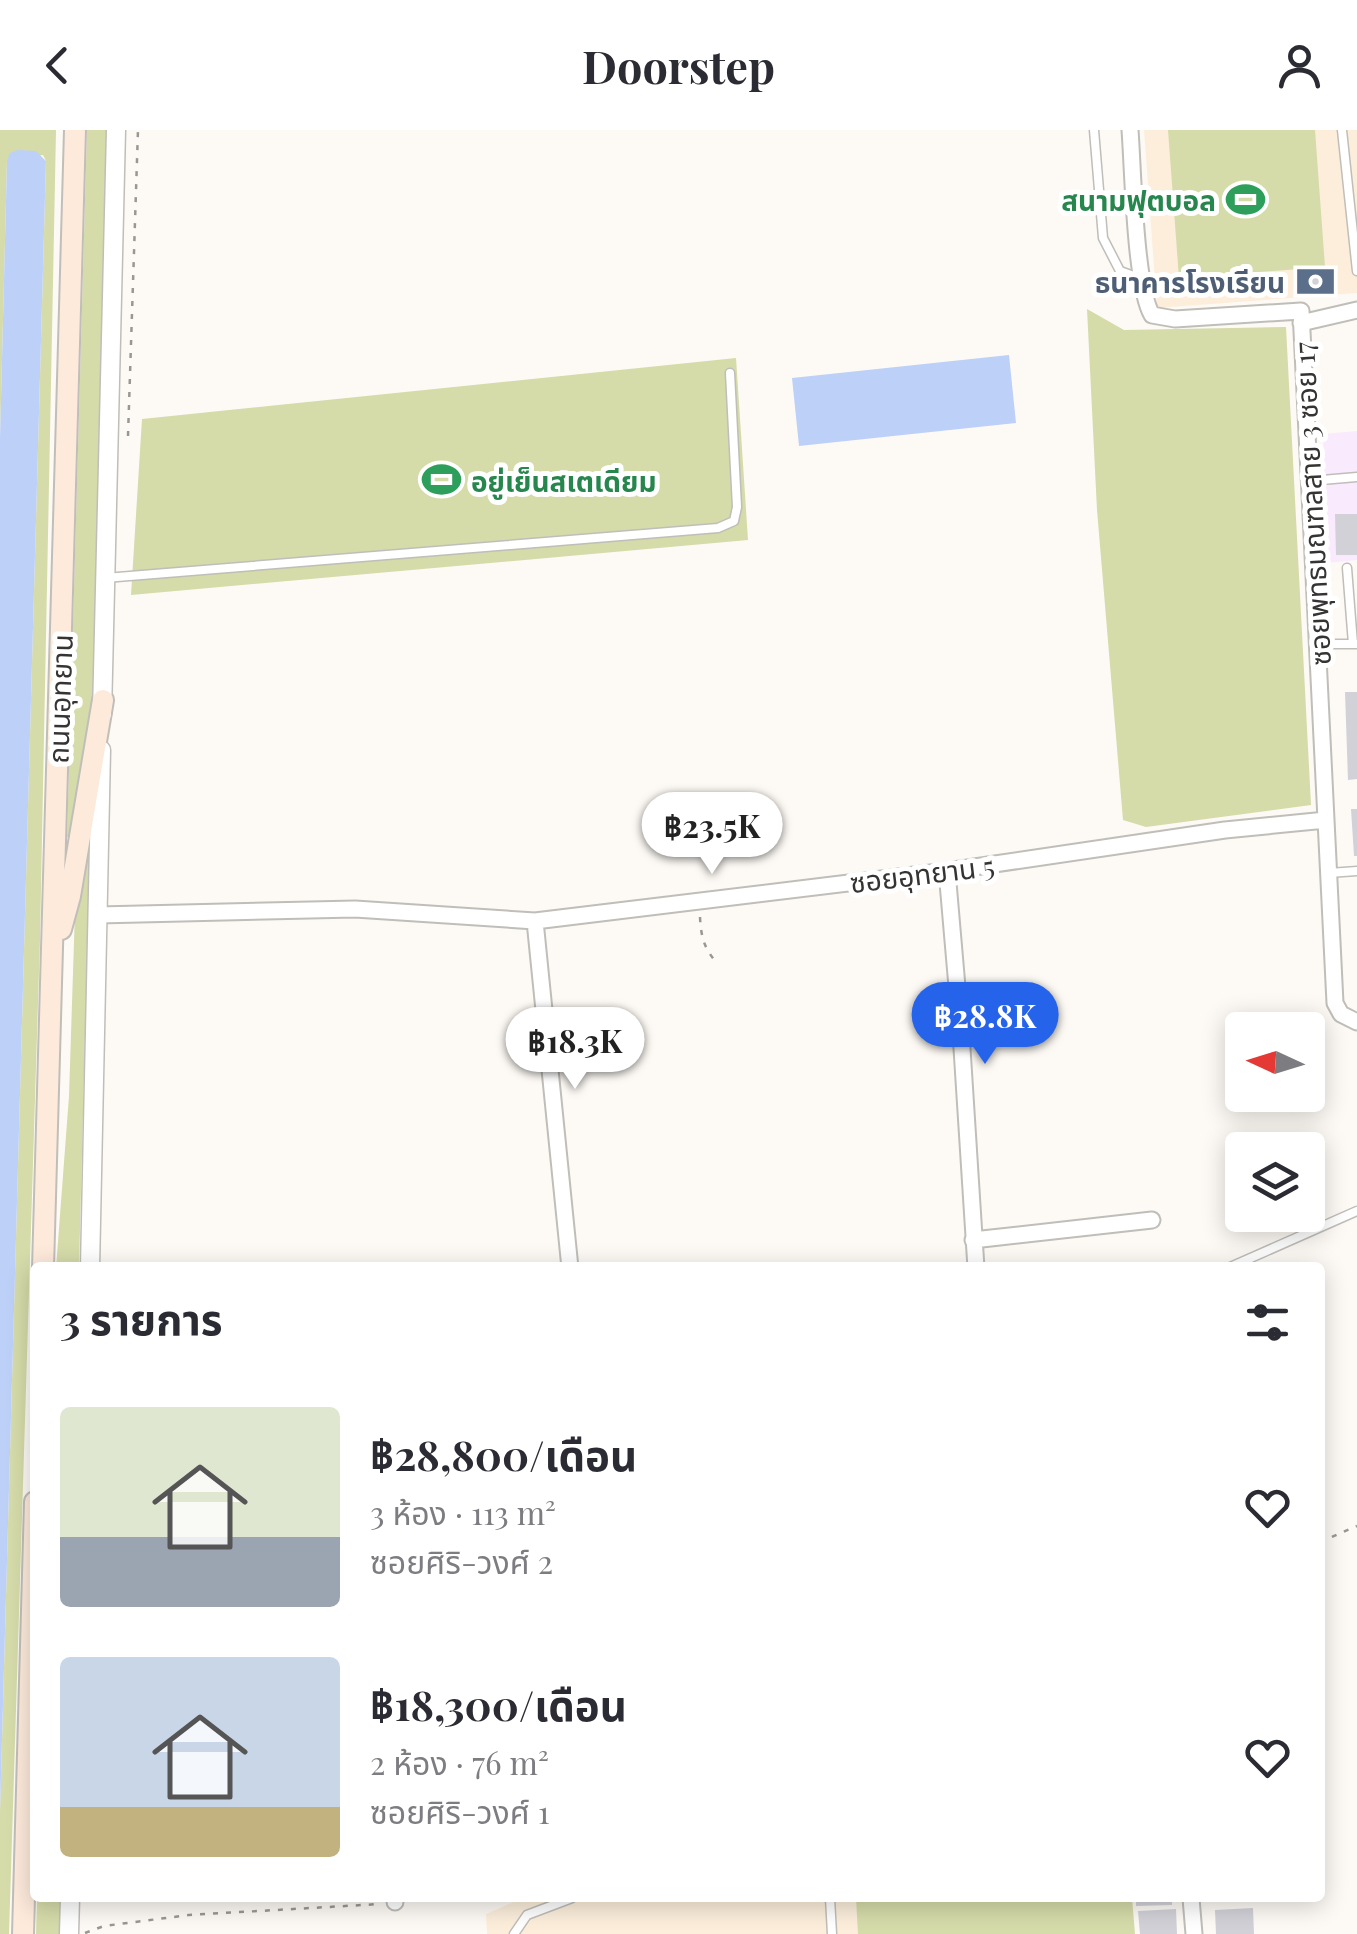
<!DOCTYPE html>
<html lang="th">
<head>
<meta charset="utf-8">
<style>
  :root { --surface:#fff; --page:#f7f7f7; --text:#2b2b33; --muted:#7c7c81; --accent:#2563eb }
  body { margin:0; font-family:"Playfair Display","Noto Sans Thai",serif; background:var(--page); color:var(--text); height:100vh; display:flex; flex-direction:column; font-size:38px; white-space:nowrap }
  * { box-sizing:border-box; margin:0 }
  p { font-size:32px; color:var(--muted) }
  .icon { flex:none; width:55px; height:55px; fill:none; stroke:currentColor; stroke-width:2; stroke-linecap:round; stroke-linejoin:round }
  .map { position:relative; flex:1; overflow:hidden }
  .details { position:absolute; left:30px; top:1132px; width:1295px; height:640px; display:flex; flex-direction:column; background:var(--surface); border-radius:10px; box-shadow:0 5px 25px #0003 }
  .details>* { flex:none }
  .needle { width:65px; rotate:274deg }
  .fabs { position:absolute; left:1225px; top:882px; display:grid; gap:20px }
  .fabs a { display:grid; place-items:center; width:100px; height:100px; border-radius:10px; background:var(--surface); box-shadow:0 5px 25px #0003; font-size:50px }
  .price { position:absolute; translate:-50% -85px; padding:0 22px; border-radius:35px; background:#fff; color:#222; font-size:32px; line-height:65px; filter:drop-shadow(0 2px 5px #0008) }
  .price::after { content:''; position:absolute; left:50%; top:60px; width:30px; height:22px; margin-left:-15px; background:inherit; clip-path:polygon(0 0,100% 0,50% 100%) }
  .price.selected { background:var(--accent); color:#fff }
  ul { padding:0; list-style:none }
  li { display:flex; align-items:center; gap:30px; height:250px; padding:0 30px }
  li span { display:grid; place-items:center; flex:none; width:280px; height:200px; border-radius:10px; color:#555 }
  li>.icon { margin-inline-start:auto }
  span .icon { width:120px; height:120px; fill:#fffc; stroke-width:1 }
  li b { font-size:42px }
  h2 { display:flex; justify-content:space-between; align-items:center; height:120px; padding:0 30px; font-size:42px }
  header { display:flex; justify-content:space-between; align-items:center; height:130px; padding:0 30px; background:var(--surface); font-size:45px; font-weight:700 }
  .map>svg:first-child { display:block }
  .education { fill:#fceedb }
  .medical { fill:#f9eafe }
  .green { fill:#d5dba9 }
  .water { fill:#bdd0f7 }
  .building { fill:#d1d1d7 }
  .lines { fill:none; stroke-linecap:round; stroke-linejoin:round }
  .service-casing { stroke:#c0beb9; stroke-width:11 }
  .minor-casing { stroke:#c0beb9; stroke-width:19 }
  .tertiary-casing { stroke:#c0beb9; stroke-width:21 }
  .secondary-casing { stroke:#c0beb9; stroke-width:24 }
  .path { stroke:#999793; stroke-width:2.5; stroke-dasharray:5 8; stroke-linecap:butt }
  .service { stroke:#fff; stroke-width:8 }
  .minor { stroke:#fff; stroke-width:15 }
  .tertiary { stroke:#fff; stroke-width:18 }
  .secondary { stroke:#fdeadb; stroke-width:20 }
  .labels { text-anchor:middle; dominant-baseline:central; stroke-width:10; stroke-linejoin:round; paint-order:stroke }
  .leisure-label { font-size:28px; font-weight:bold; fill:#27864d; stroke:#fff; text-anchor:end }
  .service-label { font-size:28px; font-weight:bold; fill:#4e5e75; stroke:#fff; text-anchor:end }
  .street-label { font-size:28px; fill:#353432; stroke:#fff }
</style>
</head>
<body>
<header><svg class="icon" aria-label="back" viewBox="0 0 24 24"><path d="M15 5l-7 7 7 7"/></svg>Doorstep<svg class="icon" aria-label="person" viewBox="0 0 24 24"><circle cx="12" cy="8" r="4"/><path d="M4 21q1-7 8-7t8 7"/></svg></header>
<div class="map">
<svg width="1357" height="1804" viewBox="0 0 1357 1804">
  <rect width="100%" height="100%" fill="#fdfaf5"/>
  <!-- education -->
  <path class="education" d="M1144,0H1357V163L1157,178Z
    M523,1768H869L871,1804H487L486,1784Z"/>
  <!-- medical -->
  <path class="medical" d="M1357,301V430L1327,433L1323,304Z"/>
  <!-- green -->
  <path class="green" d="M0,0H56L40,809L9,1804H0V1682L46,31L43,25L7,31L0,308Z
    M87,0H110L94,577L72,708L67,707Z
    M1168,0H1315L1325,137L1179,148Z
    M1087,179L1124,200L1286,197L1311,675L1146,697L1123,690L1097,380Z
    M736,228L748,410L131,465L142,289Z
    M83,713L90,714L79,1137L56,1138L69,966L75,781Z
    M37,1768H60L59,1804H36Z
    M856,1768H1132L1135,1804H858Z"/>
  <!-- water -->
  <path class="water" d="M18,20L36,21L46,31L0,1682V308L7,31L10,23Z
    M1009,225L1016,293L799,316L792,248Z"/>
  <!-- building -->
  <path class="building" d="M1329,138L1331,162L1300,164L1298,140Z
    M1335,384H1357V425H1336Z
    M1345,562H1357V649L1348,650Z
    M1351,679H1357V726H1354Z
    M1136,1768H1172V1775L1136,1776Z
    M1253,1778L1254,1804H1216L1215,1780Z
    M1176,1779L1177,1804H1140L1138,1781Z"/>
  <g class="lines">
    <defs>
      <path id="service" d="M1094,0L1103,108L1120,141L1142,149
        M1342,0L1357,141
        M1310,351L1357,347
        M1347,438L1353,514
        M105,448L718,398L734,391L737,377L730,243
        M1319,514H1357
        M1329,743L1357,741
        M1228,1138L1357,1081
        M830,1768L832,1804
        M514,1804L527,1785L572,1768"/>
      <path id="minor" d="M1130,0C1133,39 1135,157 1152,185L1175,189L1301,181L1335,873L1341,884L1357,892
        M1301,193L1357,180
        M947,741L961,903L976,1138
        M98,785L355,779L535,791L947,741L1225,700L1326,690
        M535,791L570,1138
        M973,1110L1152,1090
        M395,1768V1772
        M1191,1768L1194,1804"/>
      <path id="tertiary" d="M102,584L116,0
        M90,1138L101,620
        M69,1804L70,1768"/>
      <path id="secondary" d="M61,799L70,766L103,570
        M43,1138L75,0
        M23,1804L35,1372"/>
    </defs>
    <!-- service casing -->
    <use href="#service" class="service-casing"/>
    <!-- minor casing -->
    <use href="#minor" class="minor-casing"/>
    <!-- tertiary casing -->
    <use href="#tertiary" class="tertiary-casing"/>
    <!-- secondary casing -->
    <use href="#secondary" class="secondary-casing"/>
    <!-- path -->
    <path class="path" d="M128,306L138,0
      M700,787C701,807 704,819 718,834
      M1320,1412L1357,1396
      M413,1770L433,1768
      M85,1803L104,1796L189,1785L380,1774"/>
    <!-- service -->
    <use href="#service" class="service"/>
    <!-- minor -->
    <use href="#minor" class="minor"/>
    <!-- tertiary -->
    <use href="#tertiary" class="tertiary"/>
    <!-- secondary -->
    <use href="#secondary" class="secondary"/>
  </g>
  <!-- icons -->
  <defs>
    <symbol id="stadium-bare" viewBox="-9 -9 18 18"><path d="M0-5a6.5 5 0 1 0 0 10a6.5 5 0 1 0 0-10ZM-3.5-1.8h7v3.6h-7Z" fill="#2e9e5b" stroke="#fff" stroke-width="2.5" paint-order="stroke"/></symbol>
    <symbol id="bank-bare" viewBox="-9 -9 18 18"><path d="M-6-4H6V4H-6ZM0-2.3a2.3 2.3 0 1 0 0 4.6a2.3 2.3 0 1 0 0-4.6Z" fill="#5c6f8a" stroke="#fff" stroke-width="2.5" paint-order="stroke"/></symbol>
  </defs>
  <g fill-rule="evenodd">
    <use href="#stadium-bare" x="1218" y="42" width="55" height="55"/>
    <use href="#bank-bare" x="1288" y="124" width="55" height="55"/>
    <use href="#stadium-bare" x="414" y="322" width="55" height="55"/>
  </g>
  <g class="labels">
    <!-- leisure labels -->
    <g class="leisure-label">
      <text x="1216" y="69">สนามฟุตบอล</text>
      <text x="471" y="350" text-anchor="start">อยู่เย็นสเตเดียม</text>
    </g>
    <!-- service labels -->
    <g class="service-label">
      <text x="1285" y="151">ธนาคารโรงเรียน</text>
    </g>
    <!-- street labels -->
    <g class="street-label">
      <text transform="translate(1311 374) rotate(-93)">ซอยพุทธมณฑลสาย 3 ซอย 17</text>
      <text transform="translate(59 569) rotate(-88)">ถนนอุทยาน</text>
      <text transform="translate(922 743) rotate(-7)">ซอยอุทยาน 5</text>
    </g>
  </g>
</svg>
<div class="fabs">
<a><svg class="needle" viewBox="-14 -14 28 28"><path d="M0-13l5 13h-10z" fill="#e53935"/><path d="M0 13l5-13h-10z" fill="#7c7c81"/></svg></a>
<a><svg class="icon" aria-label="layers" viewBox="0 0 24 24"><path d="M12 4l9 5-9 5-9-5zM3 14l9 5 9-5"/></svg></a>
</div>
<b class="price" style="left:712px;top:747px">฿23.5K</b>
<b class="price selected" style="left:985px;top:937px">฿28.8K</b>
<b class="price" style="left:575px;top:962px">฿18.3K</b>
<section class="details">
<h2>3 รายการ<svg class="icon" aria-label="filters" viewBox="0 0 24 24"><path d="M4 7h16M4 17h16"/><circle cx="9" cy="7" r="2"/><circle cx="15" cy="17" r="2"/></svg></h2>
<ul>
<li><span style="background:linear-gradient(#dfe7d0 65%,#9aa5b1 0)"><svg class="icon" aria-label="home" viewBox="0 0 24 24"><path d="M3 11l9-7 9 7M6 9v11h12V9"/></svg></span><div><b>฿28,800/เดือน</b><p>3 ห้อง · 113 m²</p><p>ซอยศิริ-วงศ์ 2</p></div><svg class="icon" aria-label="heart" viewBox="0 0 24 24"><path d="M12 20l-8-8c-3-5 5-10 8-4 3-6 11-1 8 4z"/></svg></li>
<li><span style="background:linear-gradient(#c9d6e8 75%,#c2b280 0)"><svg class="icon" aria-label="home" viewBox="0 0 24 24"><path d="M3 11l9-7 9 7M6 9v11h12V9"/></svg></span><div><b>฿18,300/เดือน</b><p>2 ห้อง · 76 m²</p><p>ซอยศิริ-วงศ์ 1</p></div><svg class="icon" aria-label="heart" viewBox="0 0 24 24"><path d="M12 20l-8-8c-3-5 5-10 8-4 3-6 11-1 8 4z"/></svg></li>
</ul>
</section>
</div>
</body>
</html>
